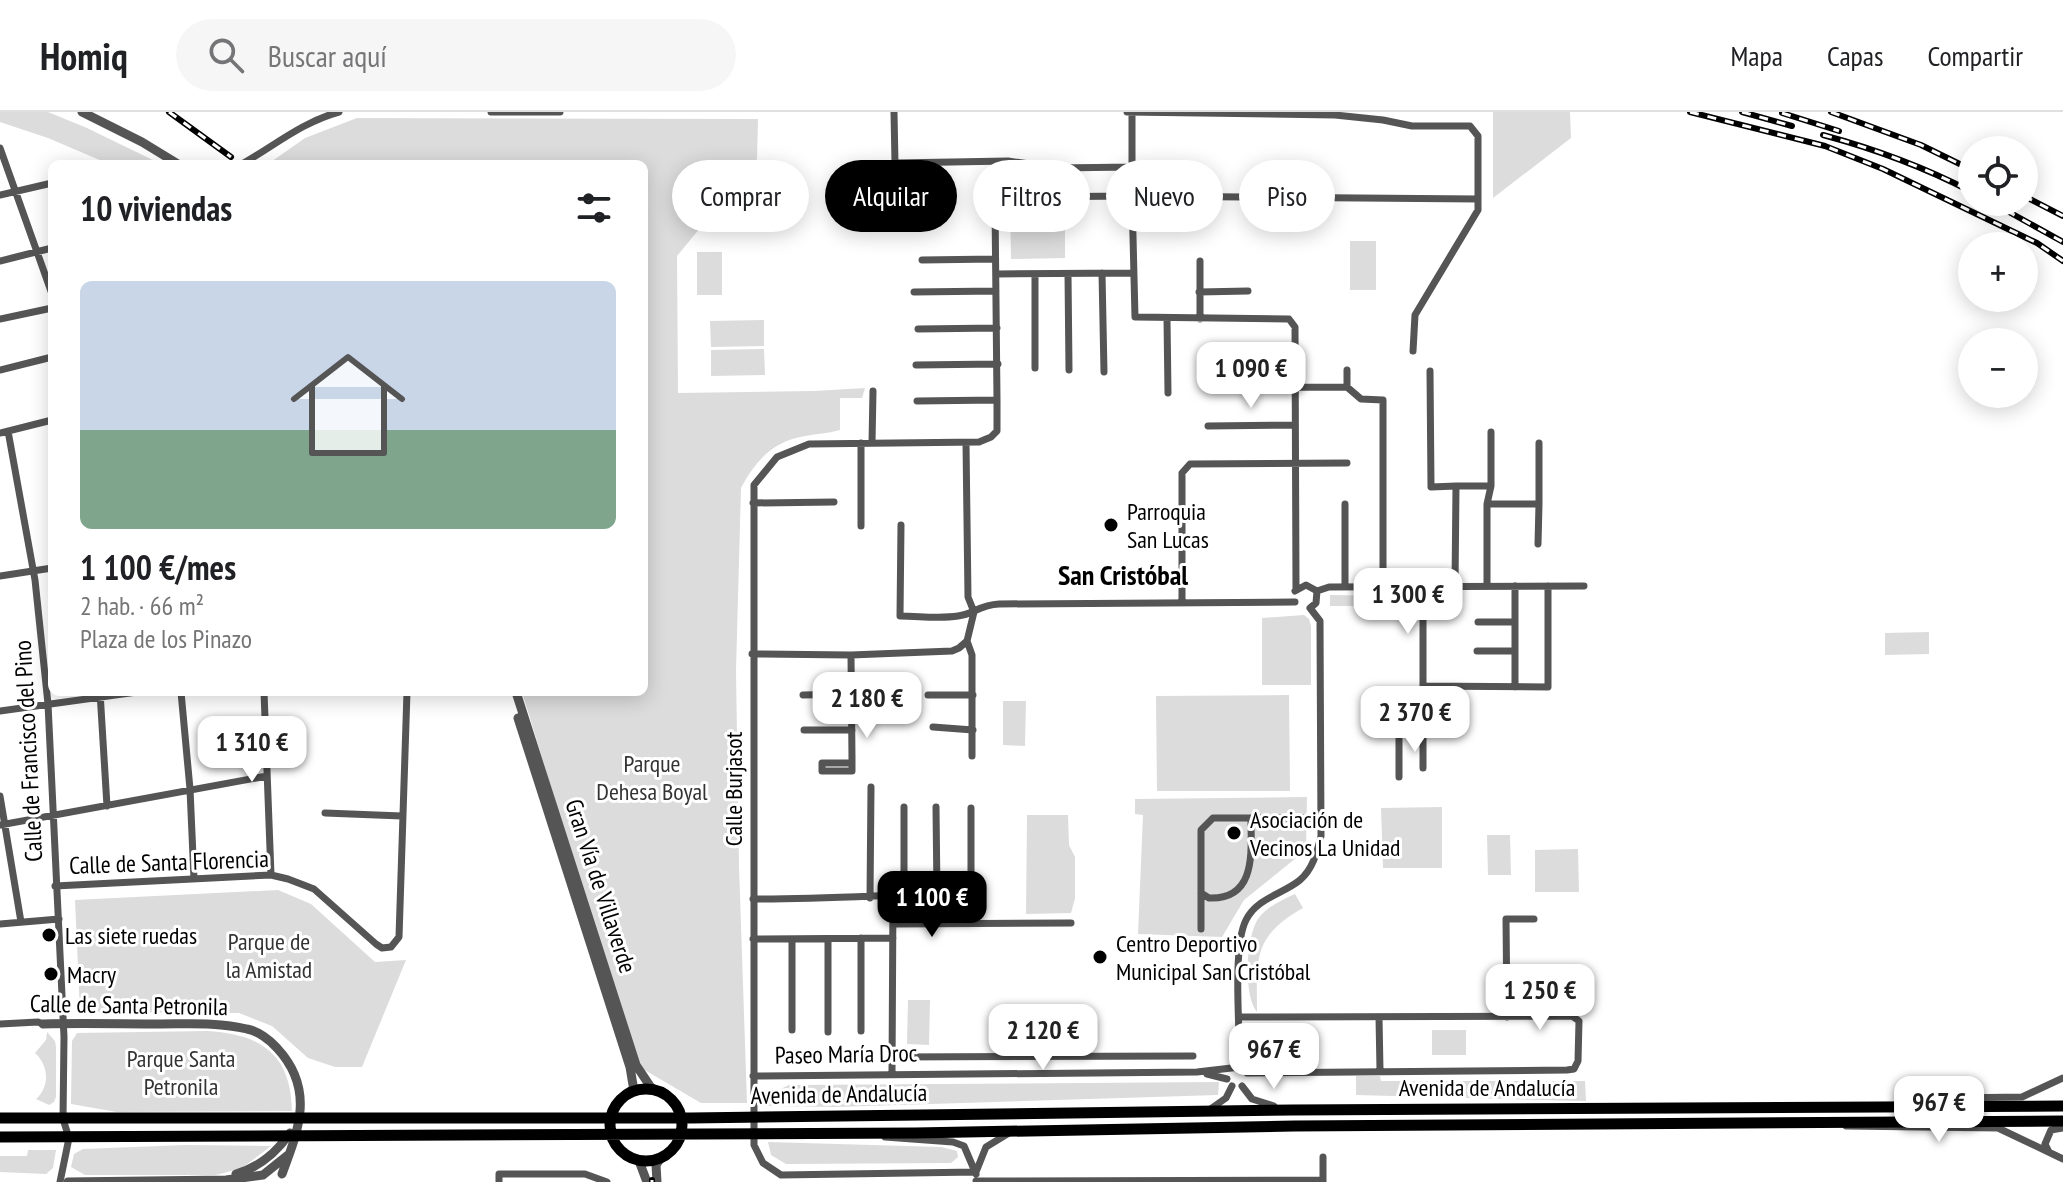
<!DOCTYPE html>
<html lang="es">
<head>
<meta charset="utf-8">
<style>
  :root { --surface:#fff; --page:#f6f6f6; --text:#202124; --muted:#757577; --line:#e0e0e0; --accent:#000 }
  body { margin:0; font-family:"PT Sans Narrow",sans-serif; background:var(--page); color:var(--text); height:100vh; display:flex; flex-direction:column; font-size:30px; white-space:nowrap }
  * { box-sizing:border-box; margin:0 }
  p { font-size:26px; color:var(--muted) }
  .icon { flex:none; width:44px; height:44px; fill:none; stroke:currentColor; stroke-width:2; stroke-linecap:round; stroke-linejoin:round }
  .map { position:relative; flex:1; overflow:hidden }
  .drawer { position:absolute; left:48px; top:48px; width:600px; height:536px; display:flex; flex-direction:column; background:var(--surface); border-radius:12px; box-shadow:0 4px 20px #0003 }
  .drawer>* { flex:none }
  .top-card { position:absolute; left:672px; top:48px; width:760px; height:72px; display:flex; gap:16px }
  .buttons { position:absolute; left:1958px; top:24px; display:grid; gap:16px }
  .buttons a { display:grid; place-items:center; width:80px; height:80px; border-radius:50%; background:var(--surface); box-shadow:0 4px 20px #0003; font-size:40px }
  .price { position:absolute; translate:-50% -68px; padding:0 18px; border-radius:16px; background:#fff; color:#222; font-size:26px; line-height:52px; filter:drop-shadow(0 2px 4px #0008) }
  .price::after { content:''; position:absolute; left:50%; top:48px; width:24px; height:18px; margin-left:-12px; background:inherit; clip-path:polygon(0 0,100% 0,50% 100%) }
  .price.active { background:var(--accent); color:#fff }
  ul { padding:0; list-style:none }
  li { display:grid; align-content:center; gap:16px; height:424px; padding:0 32px }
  li span { display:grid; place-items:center; height:248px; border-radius:12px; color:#555 }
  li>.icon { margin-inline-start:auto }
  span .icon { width:144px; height:144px; fill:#fffc; stroke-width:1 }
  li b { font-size:34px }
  h2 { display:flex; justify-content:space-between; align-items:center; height:96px; padding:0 32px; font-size:34px }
  .tag { padding:0 28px; border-radius:36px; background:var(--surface); box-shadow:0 4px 20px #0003; font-size:28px; line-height:72px }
  .tag.active { background:var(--accent); color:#fff }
  header { display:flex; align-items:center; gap:48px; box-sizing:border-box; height:112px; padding:0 40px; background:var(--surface); border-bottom:2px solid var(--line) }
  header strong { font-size:38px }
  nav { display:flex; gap:44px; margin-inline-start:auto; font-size:28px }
  .search { width:560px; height:72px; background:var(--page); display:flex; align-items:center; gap:20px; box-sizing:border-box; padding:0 28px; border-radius:44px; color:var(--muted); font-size:30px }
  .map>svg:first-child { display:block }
  .green { fill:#dcdcdc }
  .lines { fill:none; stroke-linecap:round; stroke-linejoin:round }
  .minor { stroke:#555; stroke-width:7 }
  .tertiary { stroke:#555; stroke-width:9 }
  .primary { stroke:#000; stroke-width:11 }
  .rail-casing { stroke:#000; stroke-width:6 }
  .rail { stroke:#fff; stroke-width:3; stroke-dasharray:9; stroke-linecap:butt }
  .poi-dot { fill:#000; stroke:#fff; stroke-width:3 }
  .labels { text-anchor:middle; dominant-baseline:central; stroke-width:6; stroke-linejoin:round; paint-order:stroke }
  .poi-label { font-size:24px; fill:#000; stroke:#fff; text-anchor:start }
  .street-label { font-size:24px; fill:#000; stroke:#fff }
  .park-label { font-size:24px; fill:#333; stroke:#fff }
  .quarter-label { font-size:28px; font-weight:bold; fill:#000; stroke:#fff }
</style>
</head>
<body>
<header>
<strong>Homiq</strong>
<div class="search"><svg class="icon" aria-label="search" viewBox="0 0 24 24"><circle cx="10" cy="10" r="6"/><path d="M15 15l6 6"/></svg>Buscar aquí</div>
<nav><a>Mapa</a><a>Capas</a><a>Compartir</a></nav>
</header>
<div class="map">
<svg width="2063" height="1070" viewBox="0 0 2063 1070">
  <rect width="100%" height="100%" fill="#fff"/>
  <!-- green -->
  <path class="green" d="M0,0H48L87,16L161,52H109L48,26L0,10Z
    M1493,0H1570L1571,26L1493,86Z
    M357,6L758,7L757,47L677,144L678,281L814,279L865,276L862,286H840V318C826,322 810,322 796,326C769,333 753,353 741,376L736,558L739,754L747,991H701L636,953L522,580H644V52H268L305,26Z
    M1065,92V146L1011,147L1010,93Z
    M1350,129H1376V178H1350Z
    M697,140H722V183H697Z
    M764,208V234L711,235L710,209Z
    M764,237L765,263L711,264V238Z
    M1330,483L1399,484V494H1330Z
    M1304,503L1309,507L1311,514V573H1262V506Z
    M1929,520V542L1885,543V521Z
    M1289,583L1290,679H1157L1156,584Z
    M1003,589H1026L1025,634L1003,633Z
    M1307,685L1306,738L1244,788L1222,825L1138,822L1143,703L1135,702V687Z
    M1442,695V756H1383L1381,696Z
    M1027,703H1068L1069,733L1075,745V786L1071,801L1026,802Z
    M1487,723H1510L1511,763H1488Z
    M1578,737L1579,780H1535V738Z
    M278,778L311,792L375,850L406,848L362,955H335L308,946L272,914L239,901L80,900L75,788Z
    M1295,782L1303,796C1252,825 1257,847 1257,900C1243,884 1246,825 1258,807C1266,795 1282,788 1295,782Z
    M908,888H930L929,933L907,932Z
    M1432,918H1466V943H1432Z
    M207,919C261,922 291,942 292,999L117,1000L71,992L72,929L77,921Z
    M47,920L55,929L56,935V985L54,990L49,993L36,987C50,974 49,954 35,941L46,928Z
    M1356,964H1380L1381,969H1585L1586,989L1356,983Z
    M1219,970L1218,983L836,995L768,994L770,982L789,973Z
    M768,1030L941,1035L957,1039L958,1045L951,1051L786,1052L771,1043Z
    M185,1033L271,1034L242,1056L216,1063H85L71,1055L74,1042L83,1037Z
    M28,1038H56L53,1056L46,1062L0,1060V1044H27Z"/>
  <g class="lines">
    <!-- minor -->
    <path class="minor" d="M491,0H560
      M894,0L895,51L1008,49L1057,56L1132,55V2
      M1127,0L1335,3L1383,8L1412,14H1470L1478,24V98L1415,203L1413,239
      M0,36L52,182
      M242,52C274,34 302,10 339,0
      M0,83L52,71
      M922,148L995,147
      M0,149L52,136
      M1102,161L1104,260
      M997,162L1132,161
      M1068,162L1069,258
      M914,180L996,179
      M1199,180L1248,179
      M0,207L52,196
      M1167,207L1168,281
      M1200,207V149
      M918,217L997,216
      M1207,241L1295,239
      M916,253L998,252
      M1035,256V162
      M0,258L52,245
      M1347,258V275
      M1430,259L1431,375L1456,374L1455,474
      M1213,276L1347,275L1361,287L1383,288V474
      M917,289L997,288
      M1208,314L1295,313
      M8,319L35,468L48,592L64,925L63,1007L69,1026L60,1070
      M0,321L52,308
      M861,331V414
      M872,331L873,279
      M966,331L968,485L974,500
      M1456,374H1491V320
      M753,391L834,390
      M1487,392H1539V331
      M901,413L900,504C919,504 939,507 958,504C974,502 979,493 999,492L1295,490
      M1538,432L1539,392
      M0,464L52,456
      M1487,474V392L1491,374
      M1345,475V392
      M1296,478L1295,215L1289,207L1135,205L1132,84L1478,87
      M1295,479L1306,473L1317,479L1316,491L1310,496
      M1317,479L1329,475L1584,474
      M1182,491V361L1190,352L1347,351
      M1478,510H1515
      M1477,539H1515
      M752,542L851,543L952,539L959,536L967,529
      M851,543L852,647V659H822V651H852
      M1423,574L1548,575V474
      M1515,575V474
      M100,580L107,694
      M181,580L190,677L194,767
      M264,580L271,763
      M803,583L852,582
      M928,583H973
      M0,599L137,580
      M933,615L973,618
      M804,618H852
      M972,644V543L967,529L974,500
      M1423,656V474
      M1399,665V612H1423
      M0,684L21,810
      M904,695V782
      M936,695L937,782
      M971,696V811
      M325,701L402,704
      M0,713L267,664
      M55,774L271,763L288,767L314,777L376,832L382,836L391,835L399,825L407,580
      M1201,781L1209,786C1257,788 1251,739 1251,706
      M870,786L871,675
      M753,787C826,787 898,782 970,781
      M0,812L59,807
      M893,812L1071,811
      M1201,817V718L1213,706H1322
      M861,826V919
      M753,827L893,826
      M792,827V918
      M828,827V920
      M1240,905L1572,904L1579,909L1578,949L1574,957L1567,958L1247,961
      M1379,905L1380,958
      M1507,905L1506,807H1534
      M0,912L38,910L43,912
      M892,945L1193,944
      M1240,955C1240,921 1232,835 1246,808C1257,786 1283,782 1300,768C1313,757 1317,740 1321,724L1320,509L1310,496
      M892,961L893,782
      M1207,962L1227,967
      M753,964L1197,960L1240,955
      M1242,974L1252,987L1274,994
      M1934,992L1952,986L2022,985L2063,966
      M1209,998L1226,986L1232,974
      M1846,1014L1998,1016L2063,1047
      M885,1025L953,1030L964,1034L976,1062
      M2049,1040L2045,1032L2051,1018L2063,1016
      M976,1060L781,1063L763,1051L754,1033V373L777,345L809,332L979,330L991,325L997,319V288L995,93L1001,86L1007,85L1132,84V55
      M976,1060L986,1035L1009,1021
      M1323,1068V1045
      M976,1069L1323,1068V1070
      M499,1070V1062H585L607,1070"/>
    <!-- tertiary -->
    <path class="tertiary" d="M82,0L142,30L178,52
      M516,580L636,953L652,977
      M518,606L630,955L634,979
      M43,912C82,911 122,912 161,912C189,912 218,910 247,917C258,919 270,928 277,936C315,977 299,1017 282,1062
      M639,1049L647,1070
      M236,1062C260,1055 276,1041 290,1021
      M68,1070L226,1068L263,1063L288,1043
      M657,1070L656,1053L660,1047"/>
    <!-- primary -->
    <path class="primary" d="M610 1013a36 36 0 1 1 72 0a36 36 0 1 1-72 0Z
      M0,1006H691L1292,998L2063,994
      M0,1025L915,1021L1294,1014L2063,1009"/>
    <defs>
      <path id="rail" d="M169,0L231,45
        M1690,0L1825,34L1883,57L2037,131L2063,149
        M1742,0L1792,14
        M1831,0L1921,33L1972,58
        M1782,1L1839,19
        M1823,23C1875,37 1924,55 1972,80
        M2024,84L2063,104
        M1991,90L2063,130
        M652,1068V1070"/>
    </defs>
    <!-- rail casing -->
    <use href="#rail" class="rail-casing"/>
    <!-- rail -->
    <use href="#rail" class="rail"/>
  </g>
  <!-- markers -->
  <g class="poi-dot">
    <circle cx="1111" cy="413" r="8"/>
    <circle cx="1234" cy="721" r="8"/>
    <circle cx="49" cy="823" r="8"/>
    <circle cx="1100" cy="845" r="8"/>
    <circle cx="51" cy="862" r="8"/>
  </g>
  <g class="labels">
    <!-- poi labels -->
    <g class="poi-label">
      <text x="1127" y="399">Parroquia<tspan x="1127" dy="28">San Lucas</tspan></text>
      <text x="1250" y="707">Asociación de<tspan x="1250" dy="28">Vecinos La Unidad</tspan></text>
      <text x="65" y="823">Las siete ruedas</text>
      <text x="1116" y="831">Centro Deportivo<tspan x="1116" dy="28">Municipal San Cristóbal</tspan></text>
      <text x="67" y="862">Macry</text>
    </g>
    <!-- street labels -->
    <g class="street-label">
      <text transform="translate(28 639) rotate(-93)">Calle de Francisco del Pino</text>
      <text transform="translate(733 677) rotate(-90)">Calle Burjasot</text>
      <text transform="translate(169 750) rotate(-2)">Calle de Santa Florencia</text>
      <text transform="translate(601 774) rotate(72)">Gran Vía de Villaverde</text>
      <text transform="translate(129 893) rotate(1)">Calle de Santa Petronila</text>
      <text transform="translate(846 942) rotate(-1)">Paseo María Droc</text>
      <text x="1487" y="975">Avenida de Andalucía</text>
      <text transform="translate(839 982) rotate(-1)">Avenida de Andalucía</text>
    </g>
    <!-- park labels -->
    <g class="park-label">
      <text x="652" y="651">Parque<tspan x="652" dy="28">Dehesa Boyal</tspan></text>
      <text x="269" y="829">Parque de<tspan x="269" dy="28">la Amistad</tspan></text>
      <text x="181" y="946">Parque Santa<tspan x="181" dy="28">Petronila</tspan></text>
    </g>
    <!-- quarter labels -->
    <g class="quarter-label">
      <text x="1123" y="462">San Cristóbal</text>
    </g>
  </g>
</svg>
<div class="buttons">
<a><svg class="icon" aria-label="locate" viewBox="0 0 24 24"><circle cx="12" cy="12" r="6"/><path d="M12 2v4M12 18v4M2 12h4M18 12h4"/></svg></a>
<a>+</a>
<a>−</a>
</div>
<b class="price" style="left:1251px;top:298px">1 090 €</b>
<b class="price" style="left:1408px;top:524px">1 300 €</b>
<b class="price" style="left:867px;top:628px">2 180 €</b>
<b class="price" style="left:1415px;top:642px">2 370 €</b>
<b class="price" style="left:252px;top:672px">1 310 €</b>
<b class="price active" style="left:932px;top:827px">1 100 €</b>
<b class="price" style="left:1540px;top:920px">1 250 €</b>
<b class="price" style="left:1043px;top:960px">2 120 €</b>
<b class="price" style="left:1274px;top:979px">967 €</b>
<b class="price" style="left:1939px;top:1032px">967 €</b>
<div class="top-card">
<a class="tag">Comprar</a>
<a class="tag active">Alquilar</a>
<a class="tag">Filtros</a>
<a class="tag">Nuevo</a>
<a class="tag">Piso</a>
</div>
<section class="drawer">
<h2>10 viviendas<svg class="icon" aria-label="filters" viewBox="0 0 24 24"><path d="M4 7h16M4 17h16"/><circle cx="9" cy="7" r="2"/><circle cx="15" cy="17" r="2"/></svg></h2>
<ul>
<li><span style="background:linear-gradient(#c9d6e8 60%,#7fa58c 0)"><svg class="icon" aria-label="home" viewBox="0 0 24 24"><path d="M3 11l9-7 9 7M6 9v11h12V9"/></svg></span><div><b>1 100 €/mes</b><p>2 hab. · 66 m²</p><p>Plaza de los Pinazo</p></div></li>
</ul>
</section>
</div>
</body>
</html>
